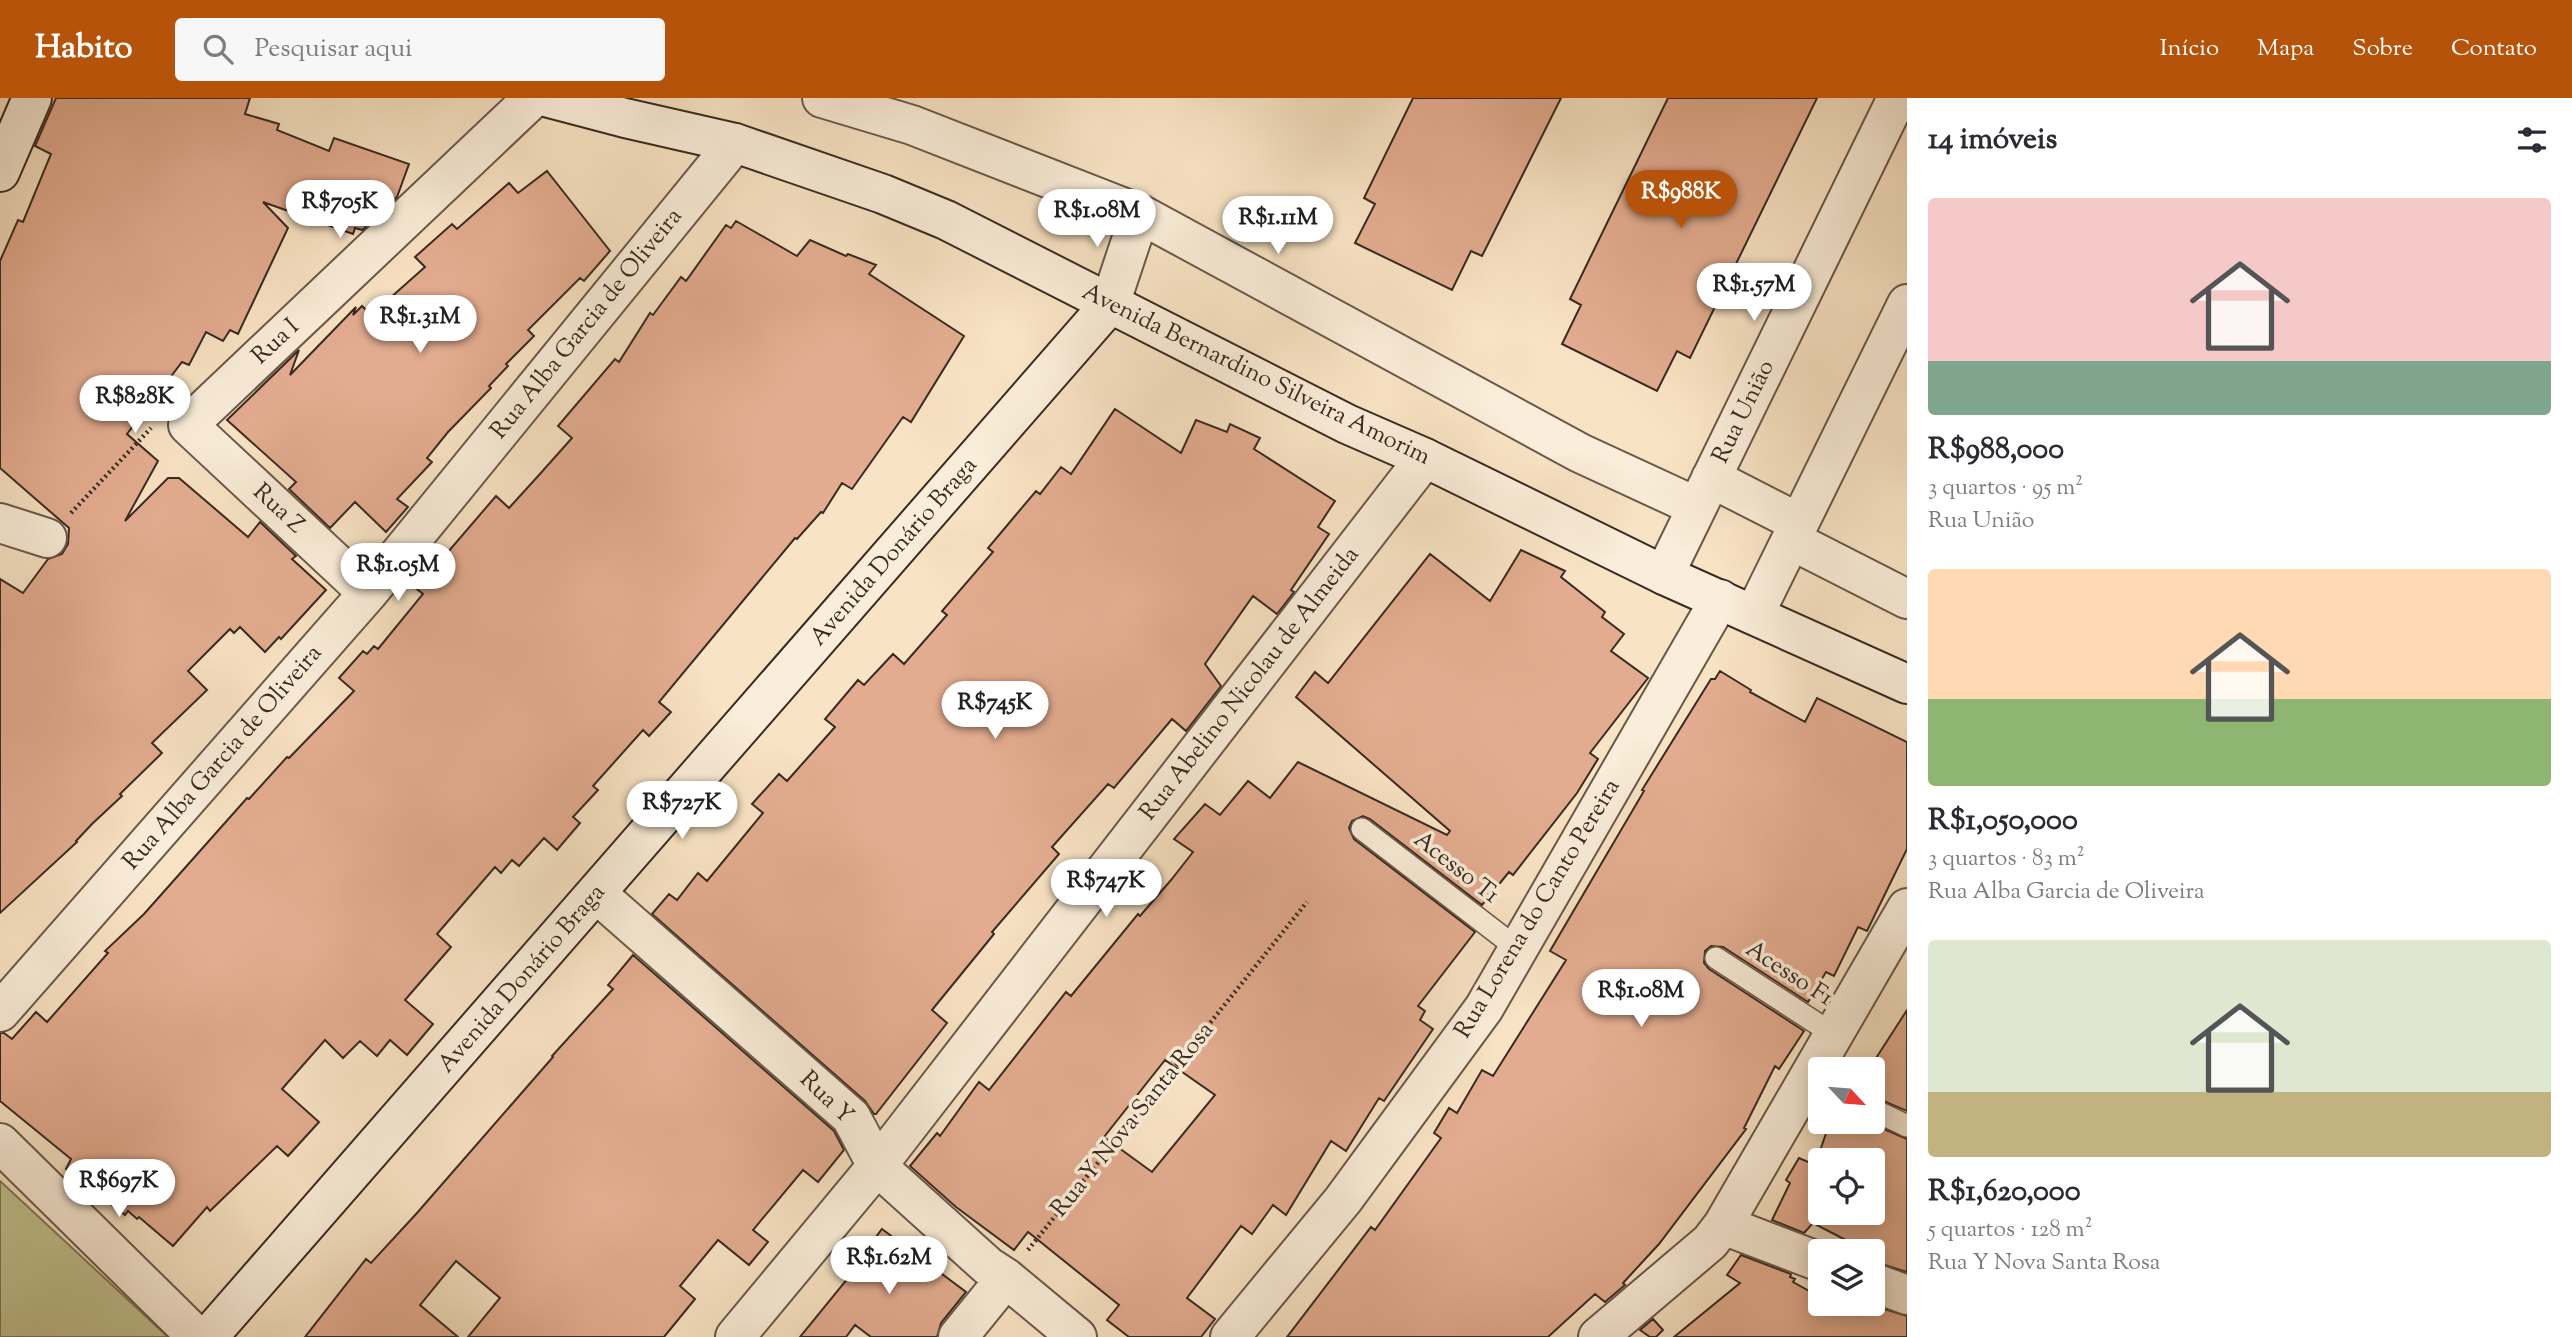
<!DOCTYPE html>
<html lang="pt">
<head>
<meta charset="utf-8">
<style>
  :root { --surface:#fff; --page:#f7f7f7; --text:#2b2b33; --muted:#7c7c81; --accent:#b45309 }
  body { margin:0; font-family:"Sorts Mill Goudy",serif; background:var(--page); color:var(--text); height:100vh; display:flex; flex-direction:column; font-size:26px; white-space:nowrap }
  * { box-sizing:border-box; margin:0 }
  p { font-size:23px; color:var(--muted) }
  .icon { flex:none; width:38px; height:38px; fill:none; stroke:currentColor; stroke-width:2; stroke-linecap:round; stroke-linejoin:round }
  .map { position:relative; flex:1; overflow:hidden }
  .sheet { display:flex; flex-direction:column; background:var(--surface); width:665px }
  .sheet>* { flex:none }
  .needle { width:46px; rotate:116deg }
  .controls { position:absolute; left:1808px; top:959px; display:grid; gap:14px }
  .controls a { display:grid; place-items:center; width:77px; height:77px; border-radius:7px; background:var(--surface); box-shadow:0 4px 18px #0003; font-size:35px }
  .price { position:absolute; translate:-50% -60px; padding:0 16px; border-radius:24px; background:#fff; color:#222; font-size:23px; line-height:46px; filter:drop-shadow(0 2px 4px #0008) }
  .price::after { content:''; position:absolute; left:50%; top:42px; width:21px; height:16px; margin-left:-10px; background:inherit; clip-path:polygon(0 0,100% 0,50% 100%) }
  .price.current { background:var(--accent); color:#fff }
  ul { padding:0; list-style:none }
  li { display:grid; align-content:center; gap:14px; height:371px; padding:0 21px }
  li span { display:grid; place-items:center; height:217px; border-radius:7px; color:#555 }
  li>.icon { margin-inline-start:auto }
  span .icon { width:126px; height:126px; fill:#fffc; stroke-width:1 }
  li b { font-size:30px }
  h2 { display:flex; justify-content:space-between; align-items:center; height:84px; padding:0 21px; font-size:30px }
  header { display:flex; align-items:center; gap:42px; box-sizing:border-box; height:98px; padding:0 35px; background:var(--accent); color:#fff }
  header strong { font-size:33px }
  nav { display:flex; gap:38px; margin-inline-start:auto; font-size:24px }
  .search { width:490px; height:63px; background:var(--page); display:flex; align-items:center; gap:18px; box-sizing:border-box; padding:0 24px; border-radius:7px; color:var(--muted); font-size:26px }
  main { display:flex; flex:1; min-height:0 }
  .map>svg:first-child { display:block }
  .green { fill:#c2c291; stroke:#7e7659; stroke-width:2 }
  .building { fill:#e3ac90; stroke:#392a21; stroke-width:2; fill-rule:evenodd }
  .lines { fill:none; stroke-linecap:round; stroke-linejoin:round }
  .lane-casing { stroke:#69584a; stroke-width:24 }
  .street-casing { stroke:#69584a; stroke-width:42 }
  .secondary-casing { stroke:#392a21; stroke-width:42 }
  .path { stroke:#392a21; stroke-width:4.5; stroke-dasharray:2 3.5; stroke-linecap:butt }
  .lane { stroke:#faedd9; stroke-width:21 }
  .street { stroke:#faedd9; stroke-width:38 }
  .secondary { stroke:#faedd9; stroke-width:38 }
  .labels { text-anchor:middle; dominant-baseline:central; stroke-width:7; stroke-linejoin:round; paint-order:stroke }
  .street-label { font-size:24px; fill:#392a21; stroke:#faedd9 }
</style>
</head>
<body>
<header>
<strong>Habito</strong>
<div class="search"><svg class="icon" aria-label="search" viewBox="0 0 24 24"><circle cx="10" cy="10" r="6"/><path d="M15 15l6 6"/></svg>Pesquisar aqui</div>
<nav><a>Início</a><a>Mapa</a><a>Sobre</a><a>Contato</a></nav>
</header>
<main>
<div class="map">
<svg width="1907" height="1239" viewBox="0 0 1907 1239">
  <rect width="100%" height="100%" fill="#f8e3c4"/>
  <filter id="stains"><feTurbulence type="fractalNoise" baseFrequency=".00286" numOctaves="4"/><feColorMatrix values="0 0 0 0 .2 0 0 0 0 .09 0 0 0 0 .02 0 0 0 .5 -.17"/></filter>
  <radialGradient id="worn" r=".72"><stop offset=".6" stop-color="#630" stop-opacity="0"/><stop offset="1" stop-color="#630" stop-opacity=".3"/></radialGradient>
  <!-- green -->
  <path class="green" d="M0,1083L168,1239H0Z"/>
  <!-- building -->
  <path class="building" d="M56,0H250L245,16L279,26L277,32L329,53L334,40L409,66L397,99L375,120L370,115L365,130L362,132L355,130L353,136L263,104L288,130L238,236L230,232L223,243L206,234L189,267L182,264L127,336L158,363L125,423L168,380H179L248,439L260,424L296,458L292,461L326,492L281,541L279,539L265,554L240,529L234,535L230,531L188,573L207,592L152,645L162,655L120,696L122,698L92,726L76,743L77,744L0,815V481L23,495L48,461L62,456L68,446L69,430L0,370V163L18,122L23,124L51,56L35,48Z
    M1413,0H1561L1482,158L1471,153L1452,192L1355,145L1375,106L1364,100Z
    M1668,0H1817L1690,260L1677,253L1657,293L1562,246L1581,207L1570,201Z
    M547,73L610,153L584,183L580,180L528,232L534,238L506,266L508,268L489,288L491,290L448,334L427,360L432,364L397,401L408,409L386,434L355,404L330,430L289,391L296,384L227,322L299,252L290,277L356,209L353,217L362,208L371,217L425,169L415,159L452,126L457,131L509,85L518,95Z
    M736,123L797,158L810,142L846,158L848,156L876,167L869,176L964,238L911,324L903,319L852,391L842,385L823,415L821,414L797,441L795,440L659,604L671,614L649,638L643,632L593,688L598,692L573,719L580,725L557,752L544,740L519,768L512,762L501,775L495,769L437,836L451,849L405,902L433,926L407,957L390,942L377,958L360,943L343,960L325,942L282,991L319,1024L288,1058L277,1048L210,1113L207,1109L173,1148L139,1119L137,1121L128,1113L125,1117L66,1071L71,1061L0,1003V935H4L12,941L36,914L47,924L108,855L105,853L144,816L247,700L249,701L287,659L289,660L354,593L339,580L363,553L367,556L374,548L378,551L423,496L408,484L434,454L442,461L496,398L509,410L539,377L572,340L558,328L615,261L619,264L650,215L653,217L681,179L686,183L726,127L731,130Z
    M1115,311L1181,355L1196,322L1227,334L1230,326L1260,340L1254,351L1335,403L1318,429L1329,436L1291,492L1294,494L1277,516L1253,498L1205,566L1221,588L1186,633L1172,621L1114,690L1108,686L1052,749L1059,756L992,834L994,836L932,912L947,925L876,1016H874L865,1003L652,816L669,796L677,802L698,775L707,783L763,715L752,706L779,676L787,683L835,629L825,621L858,582L864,587L893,556L904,566L947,517L942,513L993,454L988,450L1036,393L1040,396L1061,369L1071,376Z
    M1521,452L1565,473L1561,479L1605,514L1602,519L1624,536L1611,553L1648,580L1590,655L1598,661L1577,695L1513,777L1509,774L1482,807L1370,721L1363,718L1352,723L1349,730L1354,741L1475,834L1418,908L1425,913L1420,922L1433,931L1384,1003L1379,1000L1346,1053L1331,1043L1286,1117L1273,1107L1252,1136L1241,1128L1187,1200L1215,1221L1201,1239H1129L1107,1222L1119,1207L1028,1134L1014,1152L956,1109L910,1068L937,1035L940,1038L979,984L989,992L1066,894L1071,898L1138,816L1140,818L1171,782L1193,754L1174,741L1205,706L1220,717L1248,683L1270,700L1298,664L1447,737L1450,733L1296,599L1315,574L1328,585L1430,456L1490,503ZM1165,962L1215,997L1152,1074L1104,1039Z
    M1720,573L1751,592L1750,594L1805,624L1817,600L1907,644V751L1867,833L1858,829L1834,878L1826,874L1808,904L1723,849L1711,848L1705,853L1704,865L1709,871L1804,933L1779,971L1775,968L1744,1030L1746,1031L1659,1146L1623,1185L1625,1187L1605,1204L1595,1196L1548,1239H1287L1371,1129L1375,1132L1441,1040L1434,1035L1449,1010L1457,1015L1482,972L1493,978L1566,862L1550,853L1644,693L1642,692L1711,581H1715Z
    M633,857L834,1033L844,1052L818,1084L803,1072L753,1132L768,1144L749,1167L718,1142L680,1188L695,1201L664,1239H468L500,1200L456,1163L420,1207L458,1239H305L366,1161L371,1165L417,1115L553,959L552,958L613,891L608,887Z
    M1907,912V1013L1872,998V971H1869Z
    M1830,1024H1868L1907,1041V1174L1872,1163V1153H1867L1813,1125L1804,1135L1772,1122L1790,1085L1786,1082L1799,1060L1815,1067ZM1820,1062H1872V1115H1820Z
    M882,1131L966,1194L941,1225L937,1239H871L855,1227L846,1239H800L857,1169L855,1167Z
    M1741,1157L1791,1176L1790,1179L1795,1181L1793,1184L1820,1199V1206H1868L1907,1218V1239H1674L1740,1185L1727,1177Z
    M1653,1221L1663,1232L1656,1239H1650L1640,1232Z"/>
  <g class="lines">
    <defs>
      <path id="lane" d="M1362,731L1518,851
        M1716,860L1833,936
        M1872,1011L1907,1028"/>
      <path id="street" d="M822,0L912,27L1140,116L1580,355L1697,409
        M1110,206L1140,116
        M1711,380L1799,425
        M0,425L47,440
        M1791,442L1907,501
        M1664,477L1897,0
        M368,495L188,327L533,0
        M1754,517L1907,206
        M597,796L851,1019L877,1068L989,1169L1006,1180L1077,1239
        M0,914L368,495L735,45
        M0,1045L197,1239
        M1723,1127L1820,1164
        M1872,1184L1907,1197
        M735,1239L877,1068L1425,360
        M958,1239L1006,1180
        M1230,1239L1343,1102L1484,910L1720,501
        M1598,1239L1710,1144L1723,1127L1907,810"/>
      <path id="secondary" d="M549,0L625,20L735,45L883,96L946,122L1347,326L1425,360L1664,477L1907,586
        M0,74L32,0
        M208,1239L1110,206"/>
    </defs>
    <!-- lane casing -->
    <use href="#lane" class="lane-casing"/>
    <!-- street casing -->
    <use href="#street" class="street-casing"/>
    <!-- secondary casing -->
    <use href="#secondary" class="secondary-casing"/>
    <!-- path -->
    <path class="path" d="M71,415L151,330
      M1028,1152L1307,804"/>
    <!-- lane -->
    <use href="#lane" class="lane"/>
    <!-- street -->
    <use href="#street" class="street"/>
    <!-- secondary -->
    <use href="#secondary" class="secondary"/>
  </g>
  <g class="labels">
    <!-- street labels -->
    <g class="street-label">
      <text transform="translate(587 226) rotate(-51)">Rua Alba Garcia de Oliveira</text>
      <text transform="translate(276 244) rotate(-43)">Rua I</text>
      <text transform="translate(1256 277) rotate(26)">Avenida Bernardino Silveira Amorim</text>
      <text transform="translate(1744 314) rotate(-64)">Rua União</text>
      <text transform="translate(278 411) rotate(43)">Rua Z</text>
      <text transform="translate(894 454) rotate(-49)">Avenida Donário Braga</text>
      <text transform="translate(1250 586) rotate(-52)">Rua Abelino Nicolau de Almeida</text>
      <text transform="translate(223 660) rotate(-49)">Rua Alba Garcia de Oliveira</text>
      <text transform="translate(1456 770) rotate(38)">Acesso T1</text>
      <text transform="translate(1538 811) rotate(-59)">Rua Lorena do Canto Pereira</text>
      <text transform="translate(1789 876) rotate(33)">Acesso F1</text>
      <text transform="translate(522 881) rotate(-49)">Avenida Donário Braga</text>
      <text transform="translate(826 1000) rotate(44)">Rua Y</text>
      <text transform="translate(1133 1022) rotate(-51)">Rua Y Nova Santa Rosa</text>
    </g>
  </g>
  <rect width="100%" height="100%" filter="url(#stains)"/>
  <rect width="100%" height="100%" fill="url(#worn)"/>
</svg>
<div class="controls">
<a><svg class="needle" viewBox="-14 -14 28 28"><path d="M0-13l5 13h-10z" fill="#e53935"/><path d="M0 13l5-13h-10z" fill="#7c7c81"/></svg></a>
<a><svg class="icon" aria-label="locate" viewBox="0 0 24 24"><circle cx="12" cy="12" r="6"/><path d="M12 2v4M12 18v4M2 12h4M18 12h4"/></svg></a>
<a><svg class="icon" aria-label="layers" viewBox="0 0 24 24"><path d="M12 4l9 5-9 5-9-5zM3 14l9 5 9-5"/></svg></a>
</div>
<b class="price current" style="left:1681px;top:132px">R$988K</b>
<b class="price" style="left:340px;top:142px">R$705K</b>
<b class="price" style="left:1097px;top:151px">R$1.08M</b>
<b class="price" style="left:1278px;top:158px">R$1.11M</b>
<b class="price" style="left:1754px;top:225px">R$1.57M</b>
<b class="price" style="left:420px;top:257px">R$1.31M</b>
<b class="price" style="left:135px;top:337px">R$828K</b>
<b class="price" style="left:398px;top:505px">R$1.05M</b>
<b class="price" style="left:995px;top:643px">R$745K</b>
<b class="price" style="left:682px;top:743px">R$727K</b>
<b class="price" style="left:1106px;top:821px">R$747K</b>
<b class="price" style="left:1641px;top:931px">R$1.08M</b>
<b class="price" style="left:119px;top:1121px">R$697K</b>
<b class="price" style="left:889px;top:1198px">R$1.62M</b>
</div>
<section class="sheet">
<h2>14 imóveis<svg class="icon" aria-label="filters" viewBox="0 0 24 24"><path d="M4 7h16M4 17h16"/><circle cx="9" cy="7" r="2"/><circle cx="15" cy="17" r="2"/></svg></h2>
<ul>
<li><span style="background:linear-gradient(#f6c9c9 75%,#7fa58c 0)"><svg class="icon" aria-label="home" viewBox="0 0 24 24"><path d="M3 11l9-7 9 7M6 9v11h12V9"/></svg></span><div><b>R$988,000</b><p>3 quartos · 95 m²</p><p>Rua União</p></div></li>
<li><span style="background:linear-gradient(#ffd9b3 60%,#8fb573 0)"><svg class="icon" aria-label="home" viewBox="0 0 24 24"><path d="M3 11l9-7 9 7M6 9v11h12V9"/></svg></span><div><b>R$1,050,000</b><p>3 quartos · 83 m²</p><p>Rua Alba Garcia de Oliveira</p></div></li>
<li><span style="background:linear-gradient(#dfe7d0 70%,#c2b280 0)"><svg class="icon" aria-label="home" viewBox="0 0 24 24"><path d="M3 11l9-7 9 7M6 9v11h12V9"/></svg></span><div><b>R$1,620,000</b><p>5 quartos · 128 m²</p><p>Rua Y Nova Santa Rosa</p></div></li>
</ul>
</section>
</main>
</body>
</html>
